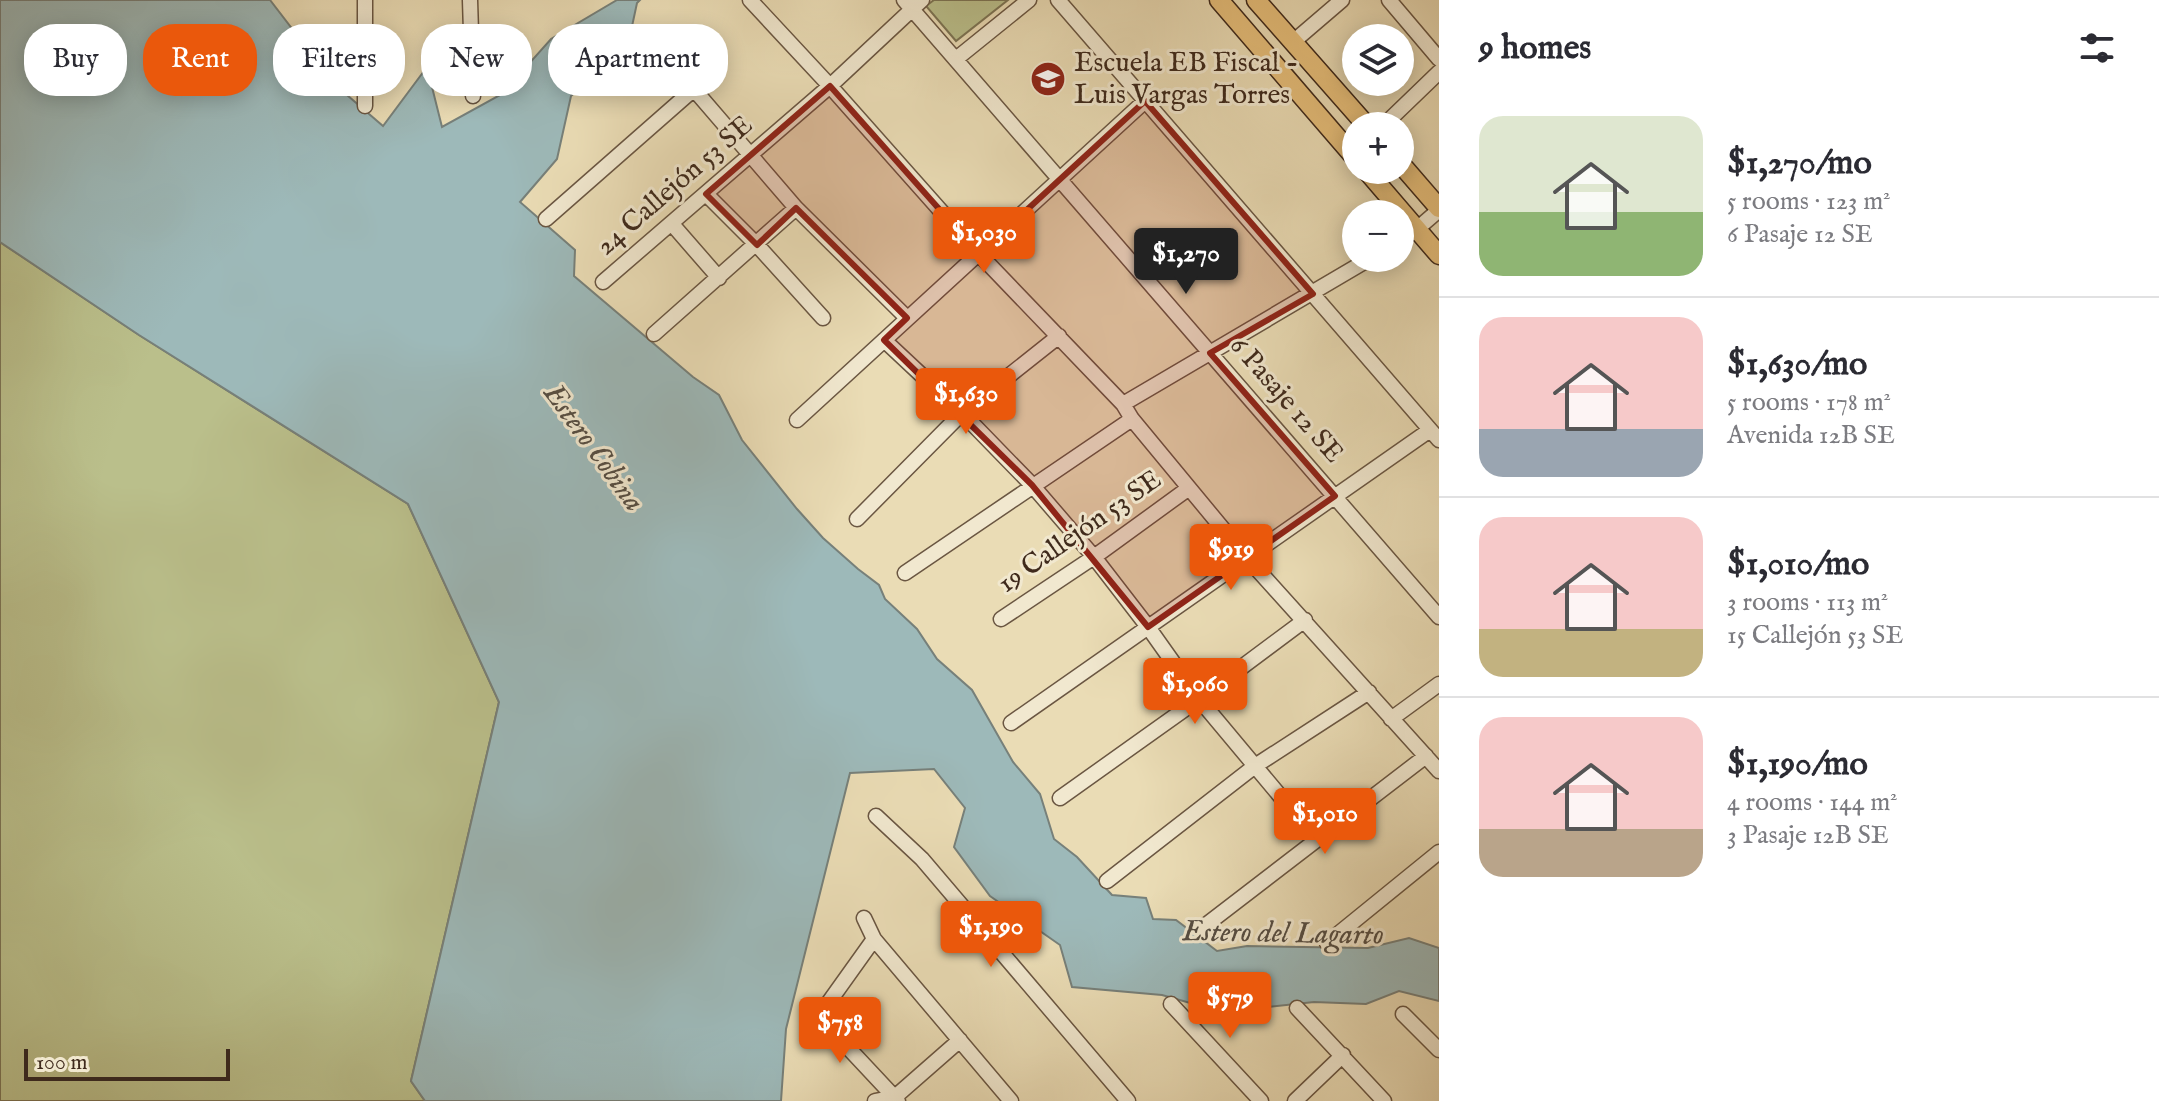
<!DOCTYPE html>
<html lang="en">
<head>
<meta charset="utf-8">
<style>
  :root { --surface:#fff; --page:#f2f2f3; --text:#2b2b33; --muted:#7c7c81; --line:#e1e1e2; --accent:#ea580c }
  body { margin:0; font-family:"IM FELL English",serif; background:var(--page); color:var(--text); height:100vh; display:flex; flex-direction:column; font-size:30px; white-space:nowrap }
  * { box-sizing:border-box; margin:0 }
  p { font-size:26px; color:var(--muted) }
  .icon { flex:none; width:44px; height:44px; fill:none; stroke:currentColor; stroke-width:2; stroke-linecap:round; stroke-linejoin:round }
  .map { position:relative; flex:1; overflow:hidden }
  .panel { display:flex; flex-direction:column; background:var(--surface); width:720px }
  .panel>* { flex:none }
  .banner { position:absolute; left:24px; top:24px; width:760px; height:72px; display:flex; gap:16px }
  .controls { position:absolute; left:1342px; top:24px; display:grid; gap:16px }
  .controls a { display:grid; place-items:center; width:72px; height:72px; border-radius:50%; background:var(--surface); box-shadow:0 4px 20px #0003; font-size:40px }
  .scale { position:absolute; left:24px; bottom:20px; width:206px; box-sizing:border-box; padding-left:8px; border:4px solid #3f2a1c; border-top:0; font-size:22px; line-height:28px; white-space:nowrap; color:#3f2a1c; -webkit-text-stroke:6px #f1e8cf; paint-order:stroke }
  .price { position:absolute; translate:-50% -68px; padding:0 18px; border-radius:8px; background:var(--accent); color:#fff; font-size:26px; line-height:52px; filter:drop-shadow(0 2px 4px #0008) }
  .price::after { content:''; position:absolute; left:50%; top:48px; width:24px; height:18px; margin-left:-12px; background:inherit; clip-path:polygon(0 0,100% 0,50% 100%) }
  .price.active { background:#222; color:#fff }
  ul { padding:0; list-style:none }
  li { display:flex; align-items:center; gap:24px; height:200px; padding:0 40px }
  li+li { border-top:2px solid var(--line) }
  li span { display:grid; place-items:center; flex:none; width:224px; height:160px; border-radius:24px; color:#555 }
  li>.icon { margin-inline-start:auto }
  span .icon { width:96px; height:96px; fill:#fffc; stroke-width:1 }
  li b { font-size:34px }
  h2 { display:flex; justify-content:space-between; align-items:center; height:96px; padding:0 40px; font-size:34px }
  .chip { padding:0 28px; border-radius:32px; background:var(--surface); box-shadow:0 4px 20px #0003; font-size:28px; line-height:72px }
  .chip.active { background:var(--accent); color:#fff }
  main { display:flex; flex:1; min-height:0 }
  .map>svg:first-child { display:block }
  .green { fill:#babf8b; stroke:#7c7454; stroke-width:2 }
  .water { fill:#9db9b9; stroke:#77807a; stroke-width:2 }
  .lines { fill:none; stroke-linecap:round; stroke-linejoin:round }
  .minor-casing { stroke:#6a5642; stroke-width:17 }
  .major-casing { stroke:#3f2a1c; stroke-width:21 }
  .minor { stroke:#f1e8cf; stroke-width:14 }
  .major { stroke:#e5be7a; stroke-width:18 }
  .marked { fill:#8f2418; fill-opacity:0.2; stroke:#8f2418; stroke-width:6; stroke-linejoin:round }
  .labels { text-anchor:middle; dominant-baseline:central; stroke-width:6; stroke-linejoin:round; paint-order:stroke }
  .poi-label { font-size:28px; fill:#3f2a1c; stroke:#f1e8cf; text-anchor:start }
  .street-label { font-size:28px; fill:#3f2a1c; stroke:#f1e8cf }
  .water-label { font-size:30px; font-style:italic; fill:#564e43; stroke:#f1e8cf }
</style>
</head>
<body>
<main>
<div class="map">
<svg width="1439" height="1101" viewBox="0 0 1439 1101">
  <rect width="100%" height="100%" fill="#eadcb5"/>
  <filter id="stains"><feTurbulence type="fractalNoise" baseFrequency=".0025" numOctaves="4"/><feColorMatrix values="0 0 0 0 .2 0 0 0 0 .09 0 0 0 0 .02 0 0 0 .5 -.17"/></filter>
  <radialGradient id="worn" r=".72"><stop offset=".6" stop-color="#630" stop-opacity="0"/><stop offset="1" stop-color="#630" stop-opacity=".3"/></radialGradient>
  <!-- green -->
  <path class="green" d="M934,0H1008L956,41L926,6Z
    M0,242L139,335L408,504L499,702L411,1081L425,1101H0Z"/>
  <!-- water -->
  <path class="water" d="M0,0H270L307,48L347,95L383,126L427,67L442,127L502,94L551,39L617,0H640L637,3L628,45L571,96L557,159L520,202L575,250L574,276L693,377L719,395L742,440L797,509L823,538L858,569L879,585L885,599L917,629L937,659L972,690L1013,762L1040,794L1054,839L1077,857L1112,895L1146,898L1153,919L1176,920L1217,951L1247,946L1368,948L1409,938L1439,948V1001L1399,991L1366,1004L1314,1002L1222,1012L1162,995L1072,987L1060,945L990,896L954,847L965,808L934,769L850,773L786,1029L781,1101H425L411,1081L499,702L408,504L139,335L0,242Z"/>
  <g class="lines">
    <defs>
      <path id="minor" d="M470,0L473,96
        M750,0L830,86L979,254L1123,404L1132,419L1247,558L1439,771
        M904,0L1439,617
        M1058,0L1439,440
        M1389,0L1439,59
        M1293,42L1342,0
        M655,44L796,208L907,318
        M956,59L1029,0
        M365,106V0
        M1383,126L1439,72
        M706,194L757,245L823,318
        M546,219L694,89
        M672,224L719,278
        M1400,240L1417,229L1439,210
        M603,282L830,86L922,0
        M654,334L796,208
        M884,340L962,413L1032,485L1094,557L1148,627L1199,699L1316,839
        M1123,404L1371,258
        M797,420L1145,101
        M857,519L962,413L1059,336
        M905,573L1132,419
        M1001,619L1094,557L1189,488
        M1391,719L1439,684
        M1011,723L1430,430
        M1060,798L1199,699L1305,620
        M876,816L922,859L1128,1101
        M1107,881L1255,766L1369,692
        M864,918L874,939L1011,1101
        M1202,928L1426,756
        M1327,943L1439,852
        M1171,1004L1261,1101
        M810,1007L898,1101
        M1297,1008L1384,1101
        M1403,1014L1439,1050
        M819,1016L874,939
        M875,1101L895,1097L960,1040
        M1295,1101L1343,1055"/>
      <path id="major" d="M1219,0L1356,159
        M1256,0L1367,126
        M1400,163L1439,208
        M1366,170L1439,255"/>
    </defs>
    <!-- minor casing -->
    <use href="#minor" class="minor-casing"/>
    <!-- major casing -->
    <use href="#major" class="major-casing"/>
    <!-- minor -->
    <use href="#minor" class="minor"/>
    <!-- major -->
    <use href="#major" class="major"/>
  </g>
  <!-- marked area -->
  <path class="marked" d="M830,86L979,254L1145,101L1313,294L1210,353L1335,496L1148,627L1032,485L884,340L907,318L796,208L757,245L706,194Z"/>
  <!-- icons -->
  <defs>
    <symbol id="school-disc" viewBox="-11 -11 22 22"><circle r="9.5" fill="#8f2418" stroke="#f1e8cf"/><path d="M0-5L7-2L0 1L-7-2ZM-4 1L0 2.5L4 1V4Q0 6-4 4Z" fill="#fff"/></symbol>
  </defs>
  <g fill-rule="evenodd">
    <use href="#school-disc" x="1028" y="59" width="40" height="40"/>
  </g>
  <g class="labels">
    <!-- poi labels -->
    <g class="poi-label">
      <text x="1074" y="63">Escuela EB Fiscal -<tspan x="1074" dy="32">Luis Vargas Torres</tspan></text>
    </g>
    <!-- street labels -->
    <g class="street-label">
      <text transform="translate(675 186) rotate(-41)">24 Callejón 53 SE</text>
      <text transform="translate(1286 400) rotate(49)">6 Pasaje 12 SE</text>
      <text transform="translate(1080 532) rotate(-35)">19 Callejón 53 SE</text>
    </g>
    <!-- water labels -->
    <g class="water-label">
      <text transform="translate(593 448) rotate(54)">Estero Cobina</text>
      <text transform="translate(1283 934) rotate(1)">Estero del Lagarto</text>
    </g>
  </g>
  <rect width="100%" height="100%" filter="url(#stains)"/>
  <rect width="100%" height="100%" fill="url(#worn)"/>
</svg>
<div class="controls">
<a><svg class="icon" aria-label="layers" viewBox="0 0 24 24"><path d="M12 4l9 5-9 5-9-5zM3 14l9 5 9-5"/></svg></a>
<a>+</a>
<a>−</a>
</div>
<div class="scale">100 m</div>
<b class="price" style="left:984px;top:275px">$1,030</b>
<b class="price active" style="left:1186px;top:296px">$1,270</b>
<b class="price" style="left:966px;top:436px">$1,630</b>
<b class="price" style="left:1231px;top:592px">$919</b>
<b class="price" style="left:1195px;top:726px">$1,060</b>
<b class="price" style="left:1325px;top:856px">$1,010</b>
<b class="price" style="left:991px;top:969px">$1,190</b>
<b class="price" style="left:1230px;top:1040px">$579</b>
<b class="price" style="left:840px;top:1065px">$758</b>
<div class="banner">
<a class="chip">Buy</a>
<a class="chip active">Rent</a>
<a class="chip">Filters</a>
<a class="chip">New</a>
<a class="chip">Apartment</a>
</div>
</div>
<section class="panel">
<h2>9 homes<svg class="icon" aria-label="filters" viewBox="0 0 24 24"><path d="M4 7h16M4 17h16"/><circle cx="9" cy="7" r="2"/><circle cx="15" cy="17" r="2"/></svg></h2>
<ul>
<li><span style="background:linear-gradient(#dfe7d0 60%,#8fb573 0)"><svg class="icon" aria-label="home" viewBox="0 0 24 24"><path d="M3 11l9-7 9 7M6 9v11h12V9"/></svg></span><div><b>$1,270/mo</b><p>5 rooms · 123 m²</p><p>6 Pasaje 12 SE</p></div></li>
<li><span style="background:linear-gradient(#f6c9c9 70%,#9aa5b1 0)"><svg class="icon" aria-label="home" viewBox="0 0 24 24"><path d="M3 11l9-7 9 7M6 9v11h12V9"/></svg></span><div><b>$1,630/mo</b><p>5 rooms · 178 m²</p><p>Avenida 12B SE</p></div></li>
<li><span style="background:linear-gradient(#f6c9c9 70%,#c2b280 0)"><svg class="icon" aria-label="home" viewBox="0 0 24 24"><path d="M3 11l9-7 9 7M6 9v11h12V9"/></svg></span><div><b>$1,010/mo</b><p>3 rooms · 113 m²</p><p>15 Callejón 53 SE</p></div></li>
<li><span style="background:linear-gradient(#f6c9c9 70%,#b9a48a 0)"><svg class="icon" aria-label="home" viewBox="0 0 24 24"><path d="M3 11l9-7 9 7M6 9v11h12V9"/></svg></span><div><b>$1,190/mo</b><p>4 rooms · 144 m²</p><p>3 Pasaje 12B SE</p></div></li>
</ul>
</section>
</main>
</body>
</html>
